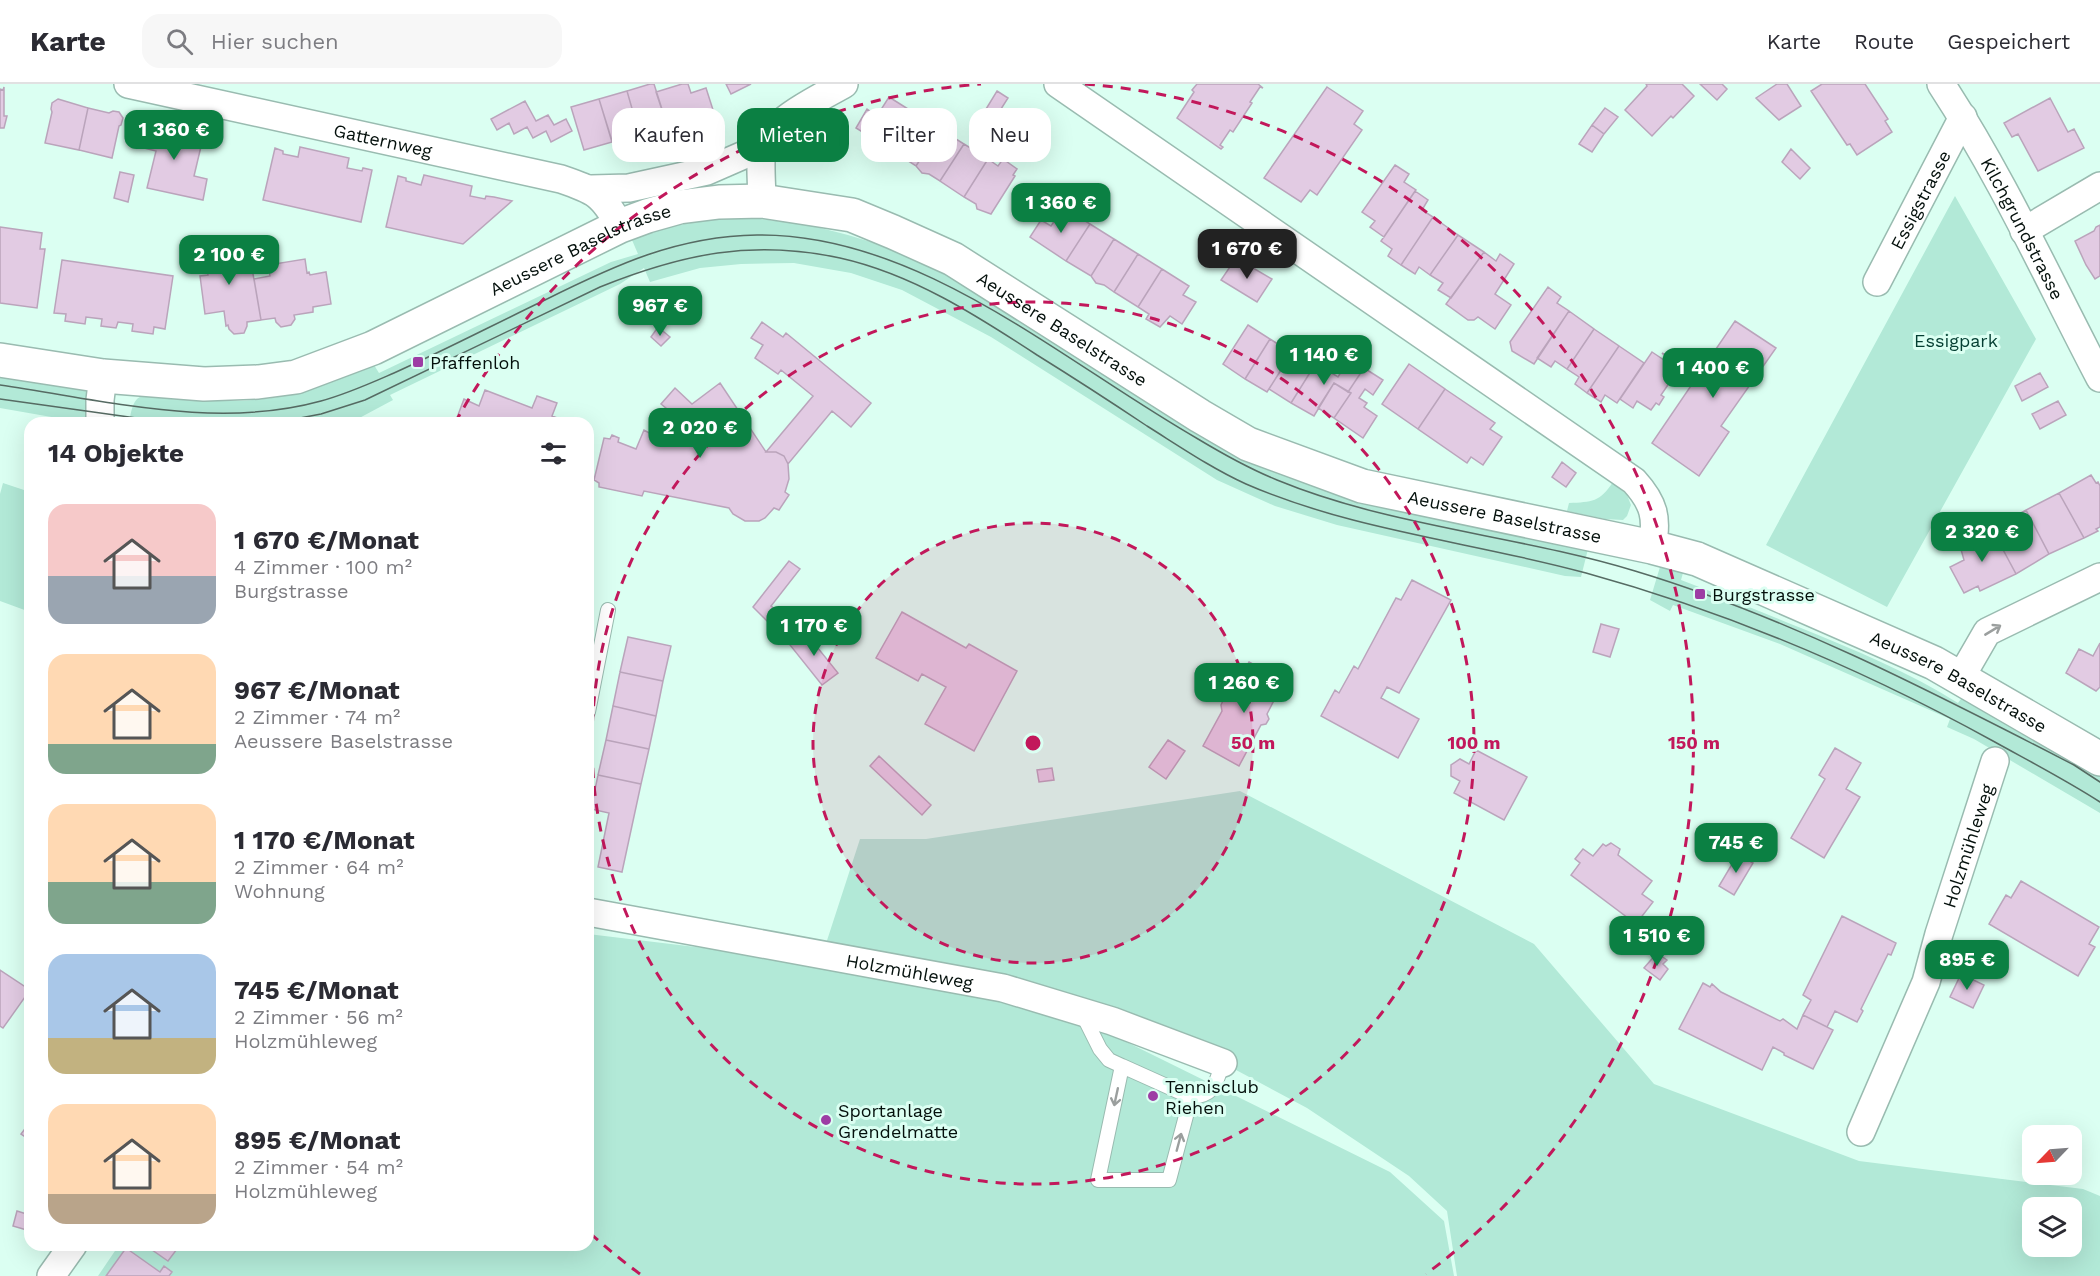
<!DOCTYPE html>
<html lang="de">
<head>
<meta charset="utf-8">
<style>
  :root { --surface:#fff; --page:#f7f7f7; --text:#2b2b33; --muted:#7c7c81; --line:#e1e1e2; --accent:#0b8043 }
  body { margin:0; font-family:"Work Sans",sans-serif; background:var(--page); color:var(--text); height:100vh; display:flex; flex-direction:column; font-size:22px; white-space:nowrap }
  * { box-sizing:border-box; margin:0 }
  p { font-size:20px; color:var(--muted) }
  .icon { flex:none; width:33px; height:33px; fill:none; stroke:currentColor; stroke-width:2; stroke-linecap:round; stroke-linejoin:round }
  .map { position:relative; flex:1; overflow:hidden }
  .panel { position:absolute; left:24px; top:333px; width:570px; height:834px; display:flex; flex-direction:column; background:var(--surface); border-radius:18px; box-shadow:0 6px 24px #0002 }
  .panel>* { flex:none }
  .top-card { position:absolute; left:612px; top:24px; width:570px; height:54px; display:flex; gap:12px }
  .needle { width:39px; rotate:245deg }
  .controls { position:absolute; left:2022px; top:1041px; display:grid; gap:12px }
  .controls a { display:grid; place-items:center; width:60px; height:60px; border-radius:12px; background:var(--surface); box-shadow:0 6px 24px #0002; font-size:30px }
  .price { position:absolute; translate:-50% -51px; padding:0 14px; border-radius:12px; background:var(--accent); color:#fff; font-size:20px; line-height:39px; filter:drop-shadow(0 2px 3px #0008) }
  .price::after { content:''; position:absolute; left:50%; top:36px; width:18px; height:14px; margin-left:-9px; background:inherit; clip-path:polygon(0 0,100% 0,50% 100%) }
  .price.on { background:#222; color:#fff }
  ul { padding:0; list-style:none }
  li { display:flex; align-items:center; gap:18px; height:150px; padding:0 24px }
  li span { display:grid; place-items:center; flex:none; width:168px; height:120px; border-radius:18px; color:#555 }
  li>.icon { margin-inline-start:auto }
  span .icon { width:72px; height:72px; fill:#fffc; stroke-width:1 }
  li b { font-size:26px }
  h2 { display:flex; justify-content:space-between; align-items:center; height:72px; padding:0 24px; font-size:26px }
  .pill { padding:0 21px; border-radius:18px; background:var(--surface); box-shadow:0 6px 24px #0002; font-size:21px; line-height:54px }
  .pill.on { background:var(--accent); color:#fff }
  header { display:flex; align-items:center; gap:36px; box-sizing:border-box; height:84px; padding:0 30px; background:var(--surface); border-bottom:2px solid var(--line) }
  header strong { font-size:28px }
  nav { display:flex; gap:33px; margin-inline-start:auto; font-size:21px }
  .search { width:420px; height:54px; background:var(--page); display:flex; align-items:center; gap:15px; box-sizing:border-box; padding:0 21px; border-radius:18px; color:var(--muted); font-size:22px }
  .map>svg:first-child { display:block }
  .green { fill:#b2e9d7; fill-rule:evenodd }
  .building { fill:#e2cbe3; stroke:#baa4bb; stroke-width:1.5 }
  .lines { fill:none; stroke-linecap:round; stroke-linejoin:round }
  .lane-casing { stroke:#99bbb0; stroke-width:16 }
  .street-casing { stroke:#99bbb0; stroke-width:30 }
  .secondary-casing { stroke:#99bbb0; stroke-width:36 }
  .lane { stroke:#fff; stroke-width:14 }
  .street { stroke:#fff; stroke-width:27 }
  .secondary { stroke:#fff; stroke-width:33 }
  .tram { stroke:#566b63; stroke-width:1.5 }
  .oneway { stroke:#9b9f9e }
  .ring { fill:none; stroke:#c2185b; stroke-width:3; stroke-dasharray:10 8 }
  .poi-dot { fill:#9d3da4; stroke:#dbfff2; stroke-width:2 }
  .labels { text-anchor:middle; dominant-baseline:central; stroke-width:6; stroke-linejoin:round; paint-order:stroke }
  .street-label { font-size:18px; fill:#04100c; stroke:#dbfff2 }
  .park-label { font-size:18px; fill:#043f32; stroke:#dbfff2 }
  .poi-label { font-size:18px; fill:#04100c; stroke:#dbfff2; text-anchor:start }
  .centre { fill:#c2185b; stroke:#dbfff2; stroke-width:3 }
  .ring-label { font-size:18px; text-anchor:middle; font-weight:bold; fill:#c2185b; stroke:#dbfff2; stroke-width:6; stroke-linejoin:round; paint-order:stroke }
</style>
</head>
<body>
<header>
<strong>Karte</strong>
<div class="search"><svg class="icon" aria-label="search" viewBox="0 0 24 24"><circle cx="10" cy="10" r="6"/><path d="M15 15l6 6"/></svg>Hier suchen</div>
<nav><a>Karte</a><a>Route</a><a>Gespeichert</a></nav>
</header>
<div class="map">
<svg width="2100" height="1192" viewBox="0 0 2100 1192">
  <rect width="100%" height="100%" fill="#dbfff2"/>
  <!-- green -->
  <path class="green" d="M1955,112L2036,255L1887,523L1766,461Z
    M753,134L809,141L848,151L894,165L943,186L1185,339L1588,465L1581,493L1565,492L1337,441L1275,422L1217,396L991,253L902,206L851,189L794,179L741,180L700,184L650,198L644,184L620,200L390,311L393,316L350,339H129C131,330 132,315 142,312C150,309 161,314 169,315C187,316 206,317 224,317C283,318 322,303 374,281L379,289L611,178L638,170L632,156L663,144L706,136Z
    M0,290L84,303L88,308L87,333L80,338L0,324Z
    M1613,398L1627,411L1631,421L1627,432L1623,436L1605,435L1567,427L1569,419C1592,418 1600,418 1613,398Z
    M3,399L30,408V528L0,517V410Z
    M1660,483L1683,489L1681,496C1721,511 1761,528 1801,544C1855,566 1909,588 1958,619L1963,612L2100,692V729L1974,655L1947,643L1950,635L1780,560L1673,521L1670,527L1650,516Z
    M1240,707L1534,860L1654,1000L1859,1077L2083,1105L2100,1112V1192H1457L1447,1127L1409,1092L1307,1024L1223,979L1082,929L832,880L1082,936L1390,1088L1444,1137L1454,1192H98L119,1161H588V850L820,878L860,755H926ZM2032,1124H2072V1162H2032Z"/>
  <!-- building -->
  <path class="building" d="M650,0H654L667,41L639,49L627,7Z
    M682,0H688L691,9L706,4L714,29L668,44L656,8Z
    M726,0H751L731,10Z
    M1197,0H1258L1263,4L1260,3L1250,18L1252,19L1233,48L1230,46L1220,61L1223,63L1221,65L1177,34L1194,8L1192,6Z
    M1646,0H1682L1694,12L1673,34L1671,32L1652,52L1625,26L1647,2Z
    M1700,0H1722L1727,5L1717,16Z
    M1777,0H1787L1801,22L1779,36L1756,14Z
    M1822,0H1865L1888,35L1885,37L1892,48L1857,71L1850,60L1847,61L1811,7Z
    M4,3V32H7L4,44H0V5L3,6Z
    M1327,3L1363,27L1354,40L1362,46L1317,111L1310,106L1301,118L1264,94Z
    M627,7L639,49L612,57L599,15Z
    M997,7L1008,14L994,36L983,30Z
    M889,13L916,30L893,67L856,44L867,25L877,32Z
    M2050,14L2068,48L2074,45L2084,64L2038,87L2018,50L2012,53L2004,39Z
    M58,15L88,24L79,66L45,59L52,28L51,25L52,19Z
    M599,15L612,58L584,66L571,23Z
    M525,17L536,37L548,31L554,41L566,35L572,47L551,58L546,47L533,54L527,43L514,50L509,39L497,46L491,35Z
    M88,24L109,29L113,27L119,28L123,34L121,41L119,42L112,74L79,66Z
    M1605,24L1618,33L1604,50L1592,41Z
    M916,30L940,45L916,82L893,67Z
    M146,36L162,39L160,45L172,48L174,41L185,44L184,51L203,54L194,92L207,95L203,116L147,104L156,67L140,63Z
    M1592,41L1604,50L1592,68L1579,60Z
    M940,45L964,60L940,97L929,90L922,89L916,82Z
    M964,60L988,75L964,113L940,97Z
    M300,63L349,74L347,84L362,87L363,84L372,86L361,138L263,116L275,64L283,67V70L298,73Z
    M1791,65L1810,84L1800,95L1782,78Z
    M988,75L998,82L1003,75L1017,85L1013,91L1015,92L991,130L977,125L976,120L964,113Z
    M1395,81L1409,90L1404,98L1416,106L1384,153L1370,143L1375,137L1362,128Z
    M120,88L134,91L128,118L114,114Z
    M424,91L472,102L470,112L485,115L486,112L494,113L512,117L463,160L386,143L398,92L406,94V97L421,101Z
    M1415,107L1428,116L1422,126L1433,133L1401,181L1388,172L1392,165L1381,157Z
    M1064,123L1090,140L1066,177L1030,153L1041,136L1051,142Z
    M1433,133L1458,151L1430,191L1419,183L1415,190L1401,181Z
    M1090,140L1114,155L1091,192L1066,177Z
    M2100,141V192L2095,195L2086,181L2075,157L2094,147L2096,143Z
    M0,143L42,149L40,165H45L37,224L0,219Z
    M1458,151L1484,168L1451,214L1438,206L1443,199L1430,191Z
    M232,152L237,186L252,184L261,236L247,238V242L244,249L234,250L229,245L228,241L226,242L224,227L205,230L200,192L208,191L202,157Z
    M1114,155L1138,170L1114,208L1104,201L1096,199L1091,192Z
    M1484,168L1496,177L1500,170L1514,180L1495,210L1511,221L1495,245L1478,233L1474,236H1468L1446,220Z
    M1138,170L1162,185L1138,223L1114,208Z
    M1236,174L1272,195L1257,218L1221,196Z
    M305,175L307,189L309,188L310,191L326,188L331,220L313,223V228L294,231L295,235L291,241L281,243L276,238L275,234L261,236L254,195L270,192L268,181Z
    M62,176L173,192L165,245L154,243L153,250L132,247L133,240L118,238L116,244L101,242L102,235L86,233L85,240L65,237L66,230L54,229Z
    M1162,185L1189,202L1183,211L1196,218L1182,240L1170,232L1160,243L1146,235L1149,230L1138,223Z
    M1548,203L1561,213L1557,219L1569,227L1534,280L1512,267L1510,258Z
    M1569,227L1594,245L1567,285L1555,277L1551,283L1537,274Z
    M1735,237L1776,264L1721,342L1729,348L1699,392L1652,359Z
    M762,238L783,253L786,249L871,319L851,343L832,327L788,380L784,372L776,368H766L813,312L781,286L778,290L755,274L763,261L751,254Z
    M1248,241L1270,255L1245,295L1223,280Z
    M658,243L670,253L661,262L651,253Z
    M1594,245L1619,262L1587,309L1575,300L1579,293L1567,285Z
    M1270,255L1292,269L1267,308L1245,295Z
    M1619,262L1644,279L1617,319L1605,311L1601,318L1587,309Z
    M1294,265L1316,279L1291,319L1269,305Z
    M1652,268L1664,276L1666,273L1662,269L1667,272L1669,269L1683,279L1661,311L1664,313L1659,321L1656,319L1651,326L1637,317L1633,324L1620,315Z
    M1349,275L1364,284L1348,308L1334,299L1314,332L1291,319L1316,279L1338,293Z
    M1409,280L1445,305L1418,345L1382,320Z
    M1364,284L1383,296L1373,311L1365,305L1359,314L1367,319L1364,323L1377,332L1363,354L1334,334L1351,309L1348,308Z
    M2040,289L2048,303L2022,317L2015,302Z
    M720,299L766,368H776L784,372L788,380L789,395L785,408L789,411L779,426L774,424L765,434L759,437H745L733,430L729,424L644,407L642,412L599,403V399L594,396L604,354L610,355L612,351L619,354L618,358L636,365L644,346L651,350L667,325L661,320L675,304L692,320Z
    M1334,299L1351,309L1334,334L1318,324Z
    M1445,305L1495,339L1490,345L1502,353L1483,381L1471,373L1467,379L1418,345Z
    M485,306L532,324L537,312L557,319L552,332L570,339H455L464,315L479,322Z
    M2058,317L2066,331L2040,345L2032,330Z
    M1562,378L1576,389L1566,403L1552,393Z
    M2091,391L2096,399L2098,398L2100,402V443L2096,445L2098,447L2084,454L2059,409Z
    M2059,409L2084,454L2049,470L2026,426Z
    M2026,426L2049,470L2016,490L1992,445Z
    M1992,445L2016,490L1980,507L1978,502L1964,509L1950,483L1964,476L1960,462Z
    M789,477L800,485L771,522L782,530L772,542L753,523Z
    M1412,496L1451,516L1399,609L1387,603L1381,614L1419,635L1398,674L1321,632L1335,606L1339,609L1354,582L1358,585L1396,514L1401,516Z
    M902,528L966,564L969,560L1017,587L974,667L925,640L946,603L922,590L918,597L876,574Z
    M1601,540L1619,545L1610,573L1593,568Z
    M814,543L821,552L813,558L838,589L822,601L790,561Z
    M628,553L671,562L663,597L620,588Z
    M2100,559V603L2096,607L2066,589L2079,565L2093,572Z
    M1249,578L1284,597L1267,630L1269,635L1266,640L1261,641L1239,682L1203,662L1222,627L1221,621L1225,612L1231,610Z
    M620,588L663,597L656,632L613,622Z
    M613,622L656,632L649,665L606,656Z
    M606,656L649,665L641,700L598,691Z
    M1168,656L1185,667L1166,695L1149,683Z
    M1835,664L1861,679L1846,705L1860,713L1824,774L1791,754L1825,695L1819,691Z
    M1476,666L1527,693L1504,736L1454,709L1460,697L1451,692V681L1460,675L1469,680Z
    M879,672L931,721L922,731L870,682Z
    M1052,684L1054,696L1039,698L1037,686Z
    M598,691L641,700L622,788L598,783L609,729L591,725Z
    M1611,759L1620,765L1618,771L1652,797L1642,810L1653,818L1636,840L1571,791L1580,779L1575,775L1583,765L1593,772L1603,760L1606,762Z
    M1738,770L1753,779L1734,811L1719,802Z
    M2021,797L2099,843L2089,860L2095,863L2078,892L1989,840L2006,811L2011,814Z
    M1842,832L1896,859L1891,871L1888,870L1861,925L1863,927L1857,938L1835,927L1827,943L1803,931L1811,916L1803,911Z
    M1657,869L1667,876L1663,880L1668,885L1660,896L1644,884Z
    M0,886L30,906L3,944L0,942Z
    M1961,890L1984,901L1973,924L1950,913Z
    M1703,899L1710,903L1712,900L1721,908L1780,937L1783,935L1797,945L1803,931L1833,946L1813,985L1784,971V969L1773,963L1762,986L1679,945Z
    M30,1038V1056L21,1050Z
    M17,1127L30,1131V1147L13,1142Z
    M145,1161H180L168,1177Z
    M126,1164L160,1188L164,1182L172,1188L169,1192H106Z"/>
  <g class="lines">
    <defs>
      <path id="lane" d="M588,628L608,526
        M1082,929L1100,965L1109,976L1122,982L1098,1096H1169L1191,1013C1216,1011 1215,999 1223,979
        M1122,982L1191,1013"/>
      <g id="street">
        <path id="s1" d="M128,0L561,95C596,107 602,110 620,142"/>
        <path d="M1058,0L1634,397C1654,419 1658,434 1652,463"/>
        <path id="s2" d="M1941,0C2002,93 2048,195 2100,294"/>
        <path d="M591,105L629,104L707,87L762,63"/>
        <path d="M762,117C762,104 759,71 763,61C774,35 820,14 844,0"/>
        <path d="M2024,147L2100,102"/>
        <path id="s3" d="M1877,198L1963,33"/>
        <path d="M100,339V316L103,292"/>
        <path d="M1961,593L1987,548L2100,493"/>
        <path id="s4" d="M588,828L1003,904L1112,937L1223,979"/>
        <path id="s5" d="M1861,1048L1926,898L1939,850L1995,677"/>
        <path d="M51,1192L73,1161"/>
      </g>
      <g id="secondary">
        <path id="s6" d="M0,276L103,292L204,300L258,298L296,293L373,264L620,142L647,132L679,123L719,118L762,117L852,131L893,148L953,175L1200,332L1248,360L1362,402L1652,463L1697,475L1934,579L2100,675"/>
      </g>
    </defs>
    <!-- lane casing -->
    <use href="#lane" class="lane-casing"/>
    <!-- street casing -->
    <use href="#street" class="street-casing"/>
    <!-- secondary casing -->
    <use href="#secondary" class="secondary-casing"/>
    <!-- lane -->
    <use href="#lane" class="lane"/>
    <!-- street -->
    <use href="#street" class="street"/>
    <!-- secondary -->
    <use href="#secondary" class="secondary"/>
    <!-- tram -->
    <path class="tram" d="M0,301C105,316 216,346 321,317C347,310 371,299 394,289C445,266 495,240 545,216C615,181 678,152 757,151C920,149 1063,278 1198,355C1223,370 1250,385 1277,396C1391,443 1517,451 1635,487C1788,533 1932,608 2074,681L2100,698
      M0,315L172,339
      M274,339L321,330L365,316L600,203C682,170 752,155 840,174C912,190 976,231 1037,271C1074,294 1111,318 1147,342C1179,362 1211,384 1246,400C1354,447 1473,458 1586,489C1728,528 1864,586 1993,657C2029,677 2066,696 2100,718"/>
  </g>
  <!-- one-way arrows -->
  <defs><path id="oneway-shaft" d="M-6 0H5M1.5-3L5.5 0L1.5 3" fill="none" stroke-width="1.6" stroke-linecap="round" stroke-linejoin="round" transform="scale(1.5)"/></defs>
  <g class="oneway">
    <use href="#oneway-shaft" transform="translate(1993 546) rotate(-31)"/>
    <use href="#oneway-shaft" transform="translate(1116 1013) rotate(102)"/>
    <use href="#oneway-shaft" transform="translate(1179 1058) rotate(-75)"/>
  </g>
  <!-- distance rings -->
  <circle cx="1033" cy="659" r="220" fill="#c2185b" fill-opacity=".12"/>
  <g class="ring">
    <circle cx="1033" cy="659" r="220"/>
    <circle cx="1033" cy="659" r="441"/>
    <path d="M640 1190A661 661 0 0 1 591 1150M455 339A661 661 0 0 1 981 0M1085 0A661 661 0 0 1 1426 1190"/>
  </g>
  <!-- markers -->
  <g class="poi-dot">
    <rect x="412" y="272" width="12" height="12" rx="3"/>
    <rect x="1694" y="504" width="12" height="12" rx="3"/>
    <circle cx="1153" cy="1012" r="6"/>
    <circle cx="826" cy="1036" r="6"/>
  </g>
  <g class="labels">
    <!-- street labels -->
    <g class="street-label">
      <text stroke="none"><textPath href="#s1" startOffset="261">Gatternweg</textPath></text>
      <text stroke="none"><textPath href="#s3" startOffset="93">Essigstrasse</textPath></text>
      <text stroke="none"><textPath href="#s2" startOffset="166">Kilchgrundstrasse</textPath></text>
      <text stroke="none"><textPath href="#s6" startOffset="610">Aeussere Baselstrasse</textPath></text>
      <text stroke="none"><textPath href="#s6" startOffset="1132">Aeussere Baselstrasse</textPath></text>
      <text stroke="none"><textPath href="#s6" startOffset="1618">Aeussere Baselstrasse</textPath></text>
      <text stroke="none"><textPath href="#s6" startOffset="2104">Aeussere Baselstrasse</textPath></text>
      <text stroke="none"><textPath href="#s5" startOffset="306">Holzmühleweg</textPath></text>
      <text stroke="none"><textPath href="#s4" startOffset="327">Holzmühleweg</textPath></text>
    </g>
    <!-- park labels -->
    <g class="park-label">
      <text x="1956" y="256">Essigpark</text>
    </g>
    <!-- poi labels -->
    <g class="poi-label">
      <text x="430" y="278">Pfaffenloh</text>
      <text x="1712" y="510">Burgstrasse</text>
      <text x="1165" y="1002">Tennisclub<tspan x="1165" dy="21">Riehen</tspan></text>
      <text x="838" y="1026">Sportanlage<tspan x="838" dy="21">Grendelmatte</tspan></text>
    </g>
  </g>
  <circle cx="1033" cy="659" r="9" class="centre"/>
  <g class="ring-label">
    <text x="1253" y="665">50 m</text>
    <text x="1474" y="665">100 m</text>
    <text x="1694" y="665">150 m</text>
  </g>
</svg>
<div class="controls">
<a><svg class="needle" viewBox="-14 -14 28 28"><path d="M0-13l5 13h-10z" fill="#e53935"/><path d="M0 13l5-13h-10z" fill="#7c7c81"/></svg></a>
<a><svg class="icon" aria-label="layers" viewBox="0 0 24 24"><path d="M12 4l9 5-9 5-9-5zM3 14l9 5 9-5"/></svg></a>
</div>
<b class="price" style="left:174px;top:77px">1 360 €</b>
<b class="price" style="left:1061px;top:150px">1 360 €</b>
<b class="price on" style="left:1247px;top:196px">1 670 €</b>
<b class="price" style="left:229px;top:202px">2 100 €</b>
<b class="price" style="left:660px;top:253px">967 €</b>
<b class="price" style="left:1324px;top:302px">1 140 €</b>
<b class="price" style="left:1713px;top:315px">1 400 €</b>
<b class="price" style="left:700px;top:375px">2 020 €</b>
<b class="price" style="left:1982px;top:479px">2 320 €</b>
<b class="price" style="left:814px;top:573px">1 170 €</b>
<b class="price" style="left:1244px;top:630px">1 260 €</b>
<b class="price" style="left:1736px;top:790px">745 €</b>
<b class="price" style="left:1657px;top:883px">1 510 €</b>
<b class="price" style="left:1967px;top:907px">895 €</b>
<div class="top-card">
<a class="pill">Kaufen</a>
<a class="pill on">Mieten</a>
<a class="pill">Filter</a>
<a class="pill">Neu</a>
</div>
<section class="panel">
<h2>14 Objekte<svg class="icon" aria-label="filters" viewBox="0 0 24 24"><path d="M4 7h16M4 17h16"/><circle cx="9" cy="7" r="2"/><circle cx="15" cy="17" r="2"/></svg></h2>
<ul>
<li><span style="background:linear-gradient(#f6c9c9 60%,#9aa5b1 0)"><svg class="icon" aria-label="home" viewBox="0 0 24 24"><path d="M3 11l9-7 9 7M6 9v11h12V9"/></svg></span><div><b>1 670 €/Monat</b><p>4 Zimmer · 100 m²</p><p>Burgstrasse</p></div></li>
<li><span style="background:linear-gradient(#ffd9b3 75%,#7fa58c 0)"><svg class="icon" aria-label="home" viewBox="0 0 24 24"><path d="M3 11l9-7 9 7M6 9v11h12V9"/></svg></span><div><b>967 €/Monat</b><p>2 Zimmer · 74 m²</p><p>Aeussere Baselstrasse</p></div></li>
<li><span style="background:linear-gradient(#ffd9b3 65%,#7fa58c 0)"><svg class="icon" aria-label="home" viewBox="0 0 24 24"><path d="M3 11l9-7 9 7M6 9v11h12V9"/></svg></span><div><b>1 170 €/Monat</b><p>2 Zimmer · 64 m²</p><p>Wohnung</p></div></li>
<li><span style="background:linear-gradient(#a9c7e8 70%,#c2b280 0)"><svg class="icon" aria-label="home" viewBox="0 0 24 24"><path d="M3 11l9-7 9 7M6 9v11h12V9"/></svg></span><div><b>745 €/Monat</b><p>2 Zimmer · 56 m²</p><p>Holzmühleweg</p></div></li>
<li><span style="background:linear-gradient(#ffd9b3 75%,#b9a48a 0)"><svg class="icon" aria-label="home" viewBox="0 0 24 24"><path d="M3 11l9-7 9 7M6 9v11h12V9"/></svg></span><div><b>895 €/Monat</b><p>2 Zimmer · 54 m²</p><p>Holzmühleweg</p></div></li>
</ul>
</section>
</div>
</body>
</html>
